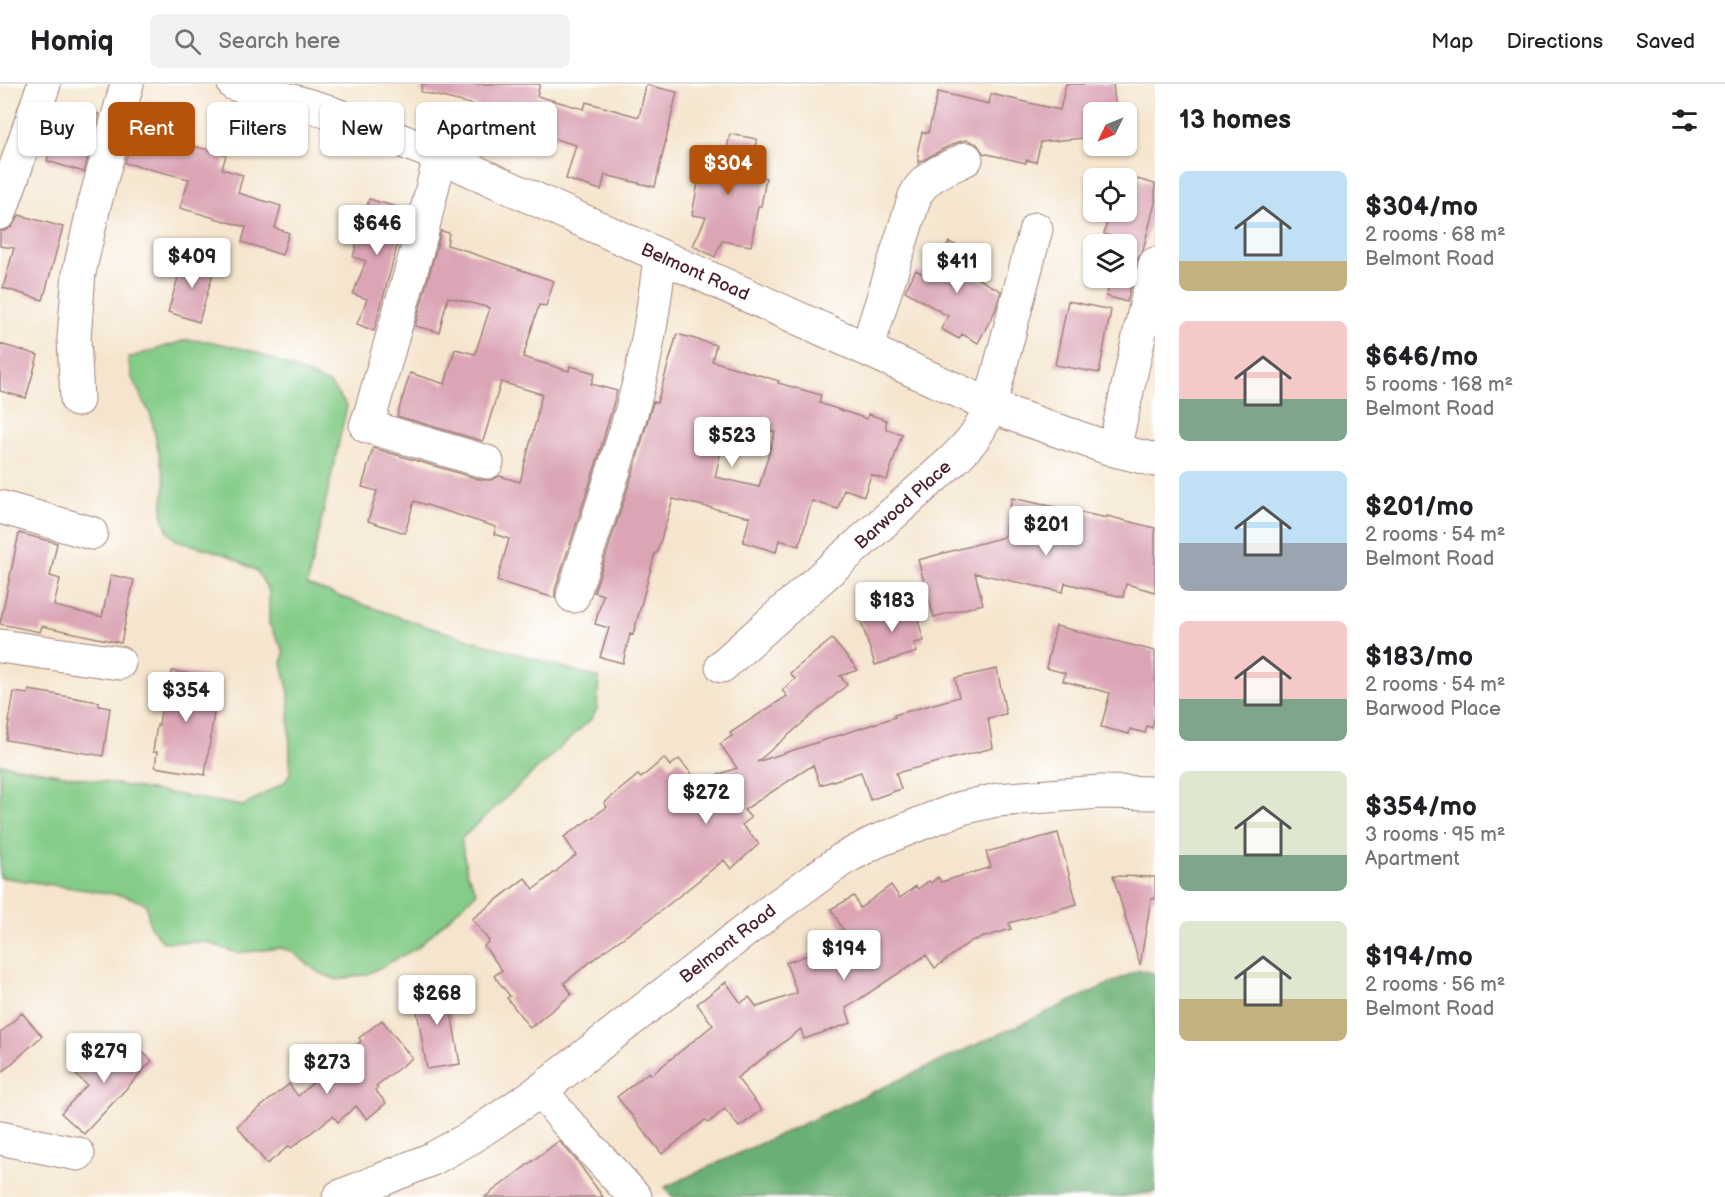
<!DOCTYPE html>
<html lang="en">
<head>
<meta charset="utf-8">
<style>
  :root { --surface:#fff; --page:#f2f2f2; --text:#202124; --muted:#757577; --line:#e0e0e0; --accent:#b45309 }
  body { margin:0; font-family:"Balsamiq Sans",sans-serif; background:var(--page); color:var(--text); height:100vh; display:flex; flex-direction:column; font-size:22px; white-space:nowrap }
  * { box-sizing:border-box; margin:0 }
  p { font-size:20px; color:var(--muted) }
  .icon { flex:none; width:33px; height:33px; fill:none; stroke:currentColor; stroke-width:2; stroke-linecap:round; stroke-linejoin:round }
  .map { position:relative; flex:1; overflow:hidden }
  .drawer { display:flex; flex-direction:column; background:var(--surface); width:570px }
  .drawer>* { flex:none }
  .banner { position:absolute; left:18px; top:18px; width:570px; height:54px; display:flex; gap:12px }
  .needle { width:39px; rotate:227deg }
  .controls { position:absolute; left:1083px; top:18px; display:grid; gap:12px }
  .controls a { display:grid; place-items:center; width:54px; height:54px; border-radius:9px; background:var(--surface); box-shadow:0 2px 4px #0004; font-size:30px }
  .price { position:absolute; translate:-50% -51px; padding:0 14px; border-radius:6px; background:#fff; color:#222; font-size:20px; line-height:39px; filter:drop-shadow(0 2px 3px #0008) }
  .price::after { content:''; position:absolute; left:50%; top:36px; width:18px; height:14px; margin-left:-9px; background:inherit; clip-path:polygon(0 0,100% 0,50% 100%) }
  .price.active { background:var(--accent); color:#fff }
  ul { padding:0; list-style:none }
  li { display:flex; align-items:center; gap:18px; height:150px; padding:0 24px }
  li span { display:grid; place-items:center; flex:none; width:168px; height:120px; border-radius:9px; color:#555 }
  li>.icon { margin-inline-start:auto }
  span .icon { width:72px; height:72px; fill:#fffc; stroke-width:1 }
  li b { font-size:26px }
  h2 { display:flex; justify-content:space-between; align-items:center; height:72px; padding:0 24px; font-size:26px }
  .tag { padding:0 21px; border-radius:9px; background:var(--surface); box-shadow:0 2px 4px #0004; font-size:21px; line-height:54px }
  .tag.active { background:var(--accent); color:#fff }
  header { display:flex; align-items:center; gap:36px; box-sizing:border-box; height:84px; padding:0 30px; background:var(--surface); border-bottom:2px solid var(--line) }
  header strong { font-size:28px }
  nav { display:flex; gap:33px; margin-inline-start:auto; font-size:21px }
  .search { width:420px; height:54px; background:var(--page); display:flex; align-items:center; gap:15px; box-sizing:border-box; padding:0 21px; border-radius:9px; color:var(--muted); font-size:22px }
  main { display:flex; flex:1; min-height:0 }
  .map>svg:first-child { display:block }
  .green { fill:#84cc88; stroke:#67765a; stroke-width:1.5 }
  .forest { fill:#6bb074; stroke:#5a6850; stroke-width:1.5 }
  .building { fill:#dba5b5; fill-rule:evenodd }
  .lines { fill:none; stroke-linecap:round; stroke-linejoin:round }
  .minor-casing { stroke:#a0827c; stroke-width:35 }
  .minor { stroke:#fff; stroke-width:33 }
  .labels { text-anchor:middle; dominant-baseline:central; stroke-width:4.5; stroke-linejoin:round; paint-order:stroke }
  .street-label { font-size:18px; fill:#4a1f2b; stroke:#fff }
</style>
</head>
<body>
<header>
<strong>Homiq</strong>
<div class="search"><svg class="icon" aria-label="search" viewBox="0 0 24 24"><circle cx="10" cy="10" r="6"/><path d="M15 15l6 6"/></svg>Search here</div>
<nav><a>Map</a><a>Directions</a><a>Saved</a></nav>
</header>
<main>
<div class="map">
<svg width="1155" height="1113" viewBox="0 0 1155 1113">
  <rect width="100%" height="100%" fill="#fff"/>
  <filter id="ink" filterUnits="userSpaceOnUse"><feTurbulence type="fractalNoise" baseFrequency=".0167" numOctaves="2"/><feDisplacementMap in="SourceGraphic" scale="12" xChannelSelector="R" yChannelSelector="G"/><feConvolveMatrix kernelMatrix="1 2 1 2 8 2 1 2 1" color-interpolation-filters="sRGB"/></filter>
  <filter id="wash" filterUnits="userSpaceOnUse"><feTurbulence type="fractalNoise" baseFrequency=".008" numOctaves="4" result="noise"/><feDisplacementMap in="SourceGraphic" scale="24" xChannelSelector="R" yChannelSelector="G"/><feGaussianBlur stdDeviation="1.35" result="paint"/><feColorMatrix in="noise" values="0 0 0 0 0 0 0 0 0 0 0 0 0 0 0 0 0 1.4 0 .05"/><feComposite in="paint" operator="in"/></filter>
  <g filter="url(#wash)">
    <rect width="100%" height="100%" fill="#f5e5ce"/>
    <!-- green -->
    <path class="green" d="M186,256L208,257L253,267L330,300L347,322L307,501L422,541L599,594L597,625L592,634L461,755L467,789L477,808L417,864L368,890L337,896L318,888L291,867L281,864L237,869L206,858H163L150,842L146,820L126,812L0,793V680L243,722L285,698L290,689L289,609L282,579L284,568L269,540V507L257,487L227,471L176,456L168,448L162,429L165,398L151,332L132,294L128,274Z"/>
    <!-- forest -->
    <path class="forest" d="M1139,886L1155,889V1108L1118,1113H673L665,1103Z"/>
    <g id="blocks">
      <!-- building -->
      <path class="building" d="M422,0H540L537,12L584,25L586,18L639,33L646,1L677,8L655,103L605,91L601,106L566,95L576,61L512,43L511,47L486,40L489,29L478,26L479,22L421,8Z
        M1066,0H1113L1116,28H1094V53L1041,58L1036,78L1026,76V79L983,69L977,60L967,56L958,58L943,65L918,79V65L922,48L928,49L938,8L989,20L991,10L1060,26Z
        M61,20L99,30L84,88L47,77Z
        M137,39L167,46L165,54L226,71L222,85L243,91L238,109L281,122L275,144L289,149L282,171L242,158L246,143L180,124L189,95L125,79Z
        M730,50L757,55L751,91L766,94L761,122H758L751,162L722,157L715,173L693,162L706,133L692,131L704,66L726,70Z
        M1119,90L1155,100V119L1143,166L1137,176L1127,218L1106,212L1112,194H1126V156L1104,150L1109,128H1126V94H1118Z
        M369,115L407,126L374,247L357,240L367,215L353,210L366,177L353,173Z
        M19,131L63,143L43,216L3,204L14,164L0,162V147H4L12,143Z
        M441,147L449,149L447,161L468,167V168L554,197L546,222L539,221L523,273L569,287L570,282L595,289L591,300L617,307L598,374L555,506V514L497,497L509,455L494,450L496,443L414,417L405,449L368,437L377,407L362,403L373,364L482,396H491L500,392L520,398L538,329H537L542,310L501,298L483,357L397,332L410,289L445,300L455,265L475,270L490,224L448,213L439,248L415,242Z
        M949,158L978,173L969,190L1001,207L995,227L978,259L962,250L959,255L941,245L948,232L905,207L916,186L930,194Z
        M184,173L215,182L199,238L168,228Z
        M1068,217L1111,226L1099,289L1055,281Z
        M677,250L716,261L712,277L779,297L778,299L821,311L819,319L867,335L868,330L886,336V345L902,350L887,396L871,391L864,412L844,405L838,425L812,417L799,462L779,456L776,468L743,458L750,433L673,415L657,469H655L633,551L630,550L623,579L600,573L609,544L595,540L603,511L594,508L634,385L653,318L657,319ZM728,336L775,348L759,403L715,393Z
        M0,260L38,271L26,314L0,307Z
        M1012,414L1107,434V432L1155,444V508L1126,500L1123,513L1065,499L1063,508L975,489L983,520L934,533L918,476L1004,453Z
        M19,449L57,459L50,492L60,495L54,522L102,533L111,491L134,496L121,559L42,542L40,548L0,540Z
        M913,520L924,557L914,559L917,568L875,581L859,531L881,524L882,530Z
        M1056,542L1155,567V631L1152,644L1147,642L1145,649L1130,645L1129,650L1101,643L1110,609L1063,597L1065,589L1046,584Z
        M832,555L858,586L840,592L847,601L757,678L895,633L894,631L959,613L955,594L997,585L1006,630L988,634L993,664L896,689L901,705L870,716L861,688L820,701L813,681L744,726L751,734L742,741L759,760L731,785L724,776L653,833L604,867L564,899L572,910L530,944L507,914L510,912L494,892L502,886L484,862L489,857L472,835L525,794L534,805L576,771L564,753L607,723L604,719L638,691L641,694L664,674L670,682L679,675L703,703L717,691L737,684L720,660L732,652L730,649L787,612L782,606L795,595L790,589Z
        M172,587L217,594L215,615H216L205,691L155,683L157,668H153L157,641H159L165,598H170Z
        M29,606L99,618V622L110,624L103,672L6,656L14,608L28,610Z
        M1058,749L1077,820L1009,839L1011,845L971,857L935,884L926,871L846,924L851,939L804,955L801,945L737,994L762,1026L739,1043L725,1025L708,1039L705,1036L662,1070L617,1013L649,988L651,991L713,941L697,920L726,898L741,919L749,913L757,923L797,909L786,879L849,856L831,825L854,812L860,824L891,801L900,814L916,802L918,805L929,797L931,799L938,793L941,798L991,783L986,768Z
        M1113,792L1155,793V815H1151L1140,881Z
        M446,899L460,980L427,985L413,904Z
        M22,929L42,952L0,990V949Z
        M382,936L412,974L376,1002L378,1004L375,1006L386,1019L367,1035L356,1022L338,1038L333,1032L291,1064L289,1062L267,1080L237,1042L289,1000L298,1012L361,957L359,954Z
        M129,955L152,977L84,1050L61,1029L87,1001L72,987L88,970L103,984Z
        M559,1057L577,1077L603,1113H485Z"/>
    </g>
  </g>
  <g filter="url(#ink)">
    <use href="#blocks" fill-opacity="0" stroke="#a0827c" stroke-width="1.5"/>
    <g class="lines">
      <defs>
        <path id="minor" d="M234,0L324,26L440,72L1005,328L1114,366L1155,376
          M440,72L419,159L371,328L366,342L487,378
          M0,129L44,0
          M867,265L915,112C925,91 946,85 966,75
          M77,316L74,254L79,189L94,122L127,0
          M1114,366L1155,180
          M0,423L91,449
          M573,512C595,442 621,371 639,299C649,257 655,215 660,173
          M0,562L119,579
          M722,582L952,377C972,358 980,348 990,322L1036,145
          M541,1006L563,1034L635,1113
          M0,1054L78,1070
          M339,1113L432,1075L470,1054L541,1006L773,825L843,775L875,758L927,737L962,724L997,716L1100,708L1155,709"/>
      </defs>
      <!-- minor casing -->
      <use href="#minor" class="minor-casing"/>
      <!-- minor -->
      <use href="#minor" class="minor"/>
    </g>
  </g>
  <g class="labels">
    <!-- street labels -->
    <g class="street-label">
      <text transform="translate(695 188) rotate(24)">Belmont Road</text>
      <text transform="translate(903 421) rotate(-42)">Barwood Place</text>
      <text transform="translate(728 860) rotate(-38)">Belmont Road</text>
    </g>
  </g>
</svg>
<div class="controls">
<a><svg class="needle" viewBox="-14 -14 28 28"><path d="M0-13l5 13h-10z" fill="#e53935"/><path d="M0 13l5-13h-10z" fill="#757577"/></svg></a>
<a><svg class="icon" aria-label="locate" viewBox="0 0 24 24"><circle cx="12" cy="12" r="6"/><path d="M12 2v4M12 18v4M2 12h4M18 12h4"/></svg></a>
<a><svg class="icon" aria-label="layers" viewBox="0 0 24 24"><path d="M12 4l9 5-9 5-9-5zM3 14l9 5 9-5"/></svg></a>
</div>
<b class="price active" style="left:728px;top:112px">$304</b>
<b class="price" style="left:377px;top:172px">$646</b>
<b class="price" style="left:192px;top:205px">$409</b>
<b class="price" style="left:957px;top:210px">$411</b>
<b class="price" style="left:732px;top:384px">$523</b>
<b class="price" style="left:1046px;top:473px">$201</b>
<b class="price" style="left:892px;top:549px">$183</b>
<b class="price" style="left:186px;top:639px">$354</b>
<b class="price" style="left:706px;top:741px">$272</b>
<b class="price" style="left:844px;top:897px">$194</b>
<b class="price" style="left:437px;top:942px">$268</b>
<b class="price" style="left:104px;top:1000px">$279</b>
<b class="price" style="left:327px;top:1011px">$273</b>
<div class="banner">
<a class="tag">Buy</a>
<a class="tag active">Rent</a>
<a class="tag">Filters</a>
<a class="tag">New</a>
<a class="tag">Apartment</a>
</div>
</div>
<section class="drawer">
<h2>13 homes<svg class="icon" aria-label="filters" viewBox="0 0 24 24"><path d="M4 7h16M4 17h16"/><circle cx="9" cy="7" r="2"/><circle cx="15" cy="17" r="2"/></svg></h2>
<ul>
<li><span style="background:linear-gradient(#bfe0f5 75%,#c2b280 0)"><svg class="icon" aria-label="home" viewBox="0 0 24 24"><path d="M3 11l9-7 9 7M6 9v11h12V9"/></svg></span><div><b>$304/mo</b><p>2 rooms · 68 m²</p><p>Belmont Road</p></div></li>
<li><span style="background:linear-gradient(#f6c9c9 65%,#7fa58c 0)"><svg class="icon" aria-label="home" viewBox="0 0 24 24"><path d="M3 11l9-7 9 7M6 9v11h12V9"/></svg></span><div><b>$646/mo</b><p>5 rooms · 168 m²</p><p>Belmont Road</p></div></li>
<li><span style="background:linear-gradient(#bfe0f5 60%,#9aa5b1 0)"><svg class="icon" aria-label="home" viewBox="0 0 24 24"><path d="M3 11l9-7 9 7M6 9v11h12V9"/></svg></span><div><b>$201/mo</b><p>2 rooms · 54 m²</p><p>Belmont Road</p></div></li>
<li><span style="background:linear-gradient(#f6c9c9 65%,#7fa58c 0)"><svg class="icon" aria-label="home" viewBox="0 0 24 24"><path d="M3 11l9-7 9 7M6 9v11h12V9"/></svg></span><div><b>$183/mo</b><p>2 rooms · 54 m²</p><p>Barwood Place</p></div></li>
<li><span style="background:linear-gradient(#dfe7d0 70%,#7fa58c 0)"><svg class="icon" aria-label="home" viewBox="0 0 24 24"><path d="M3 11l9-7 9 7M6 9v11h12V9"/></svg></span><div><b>$354/mo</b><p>3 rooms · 95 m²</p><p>Apartment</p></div></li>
<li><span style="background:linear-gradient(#dfe7d0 65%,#c2b280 0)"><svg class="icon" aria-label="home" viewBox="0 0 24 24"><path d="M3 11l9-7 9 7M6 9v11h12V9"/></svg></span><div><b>$194/mo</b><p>2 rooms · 56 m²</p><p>Belmont Road</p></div></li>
</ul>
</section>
</main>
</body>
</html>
